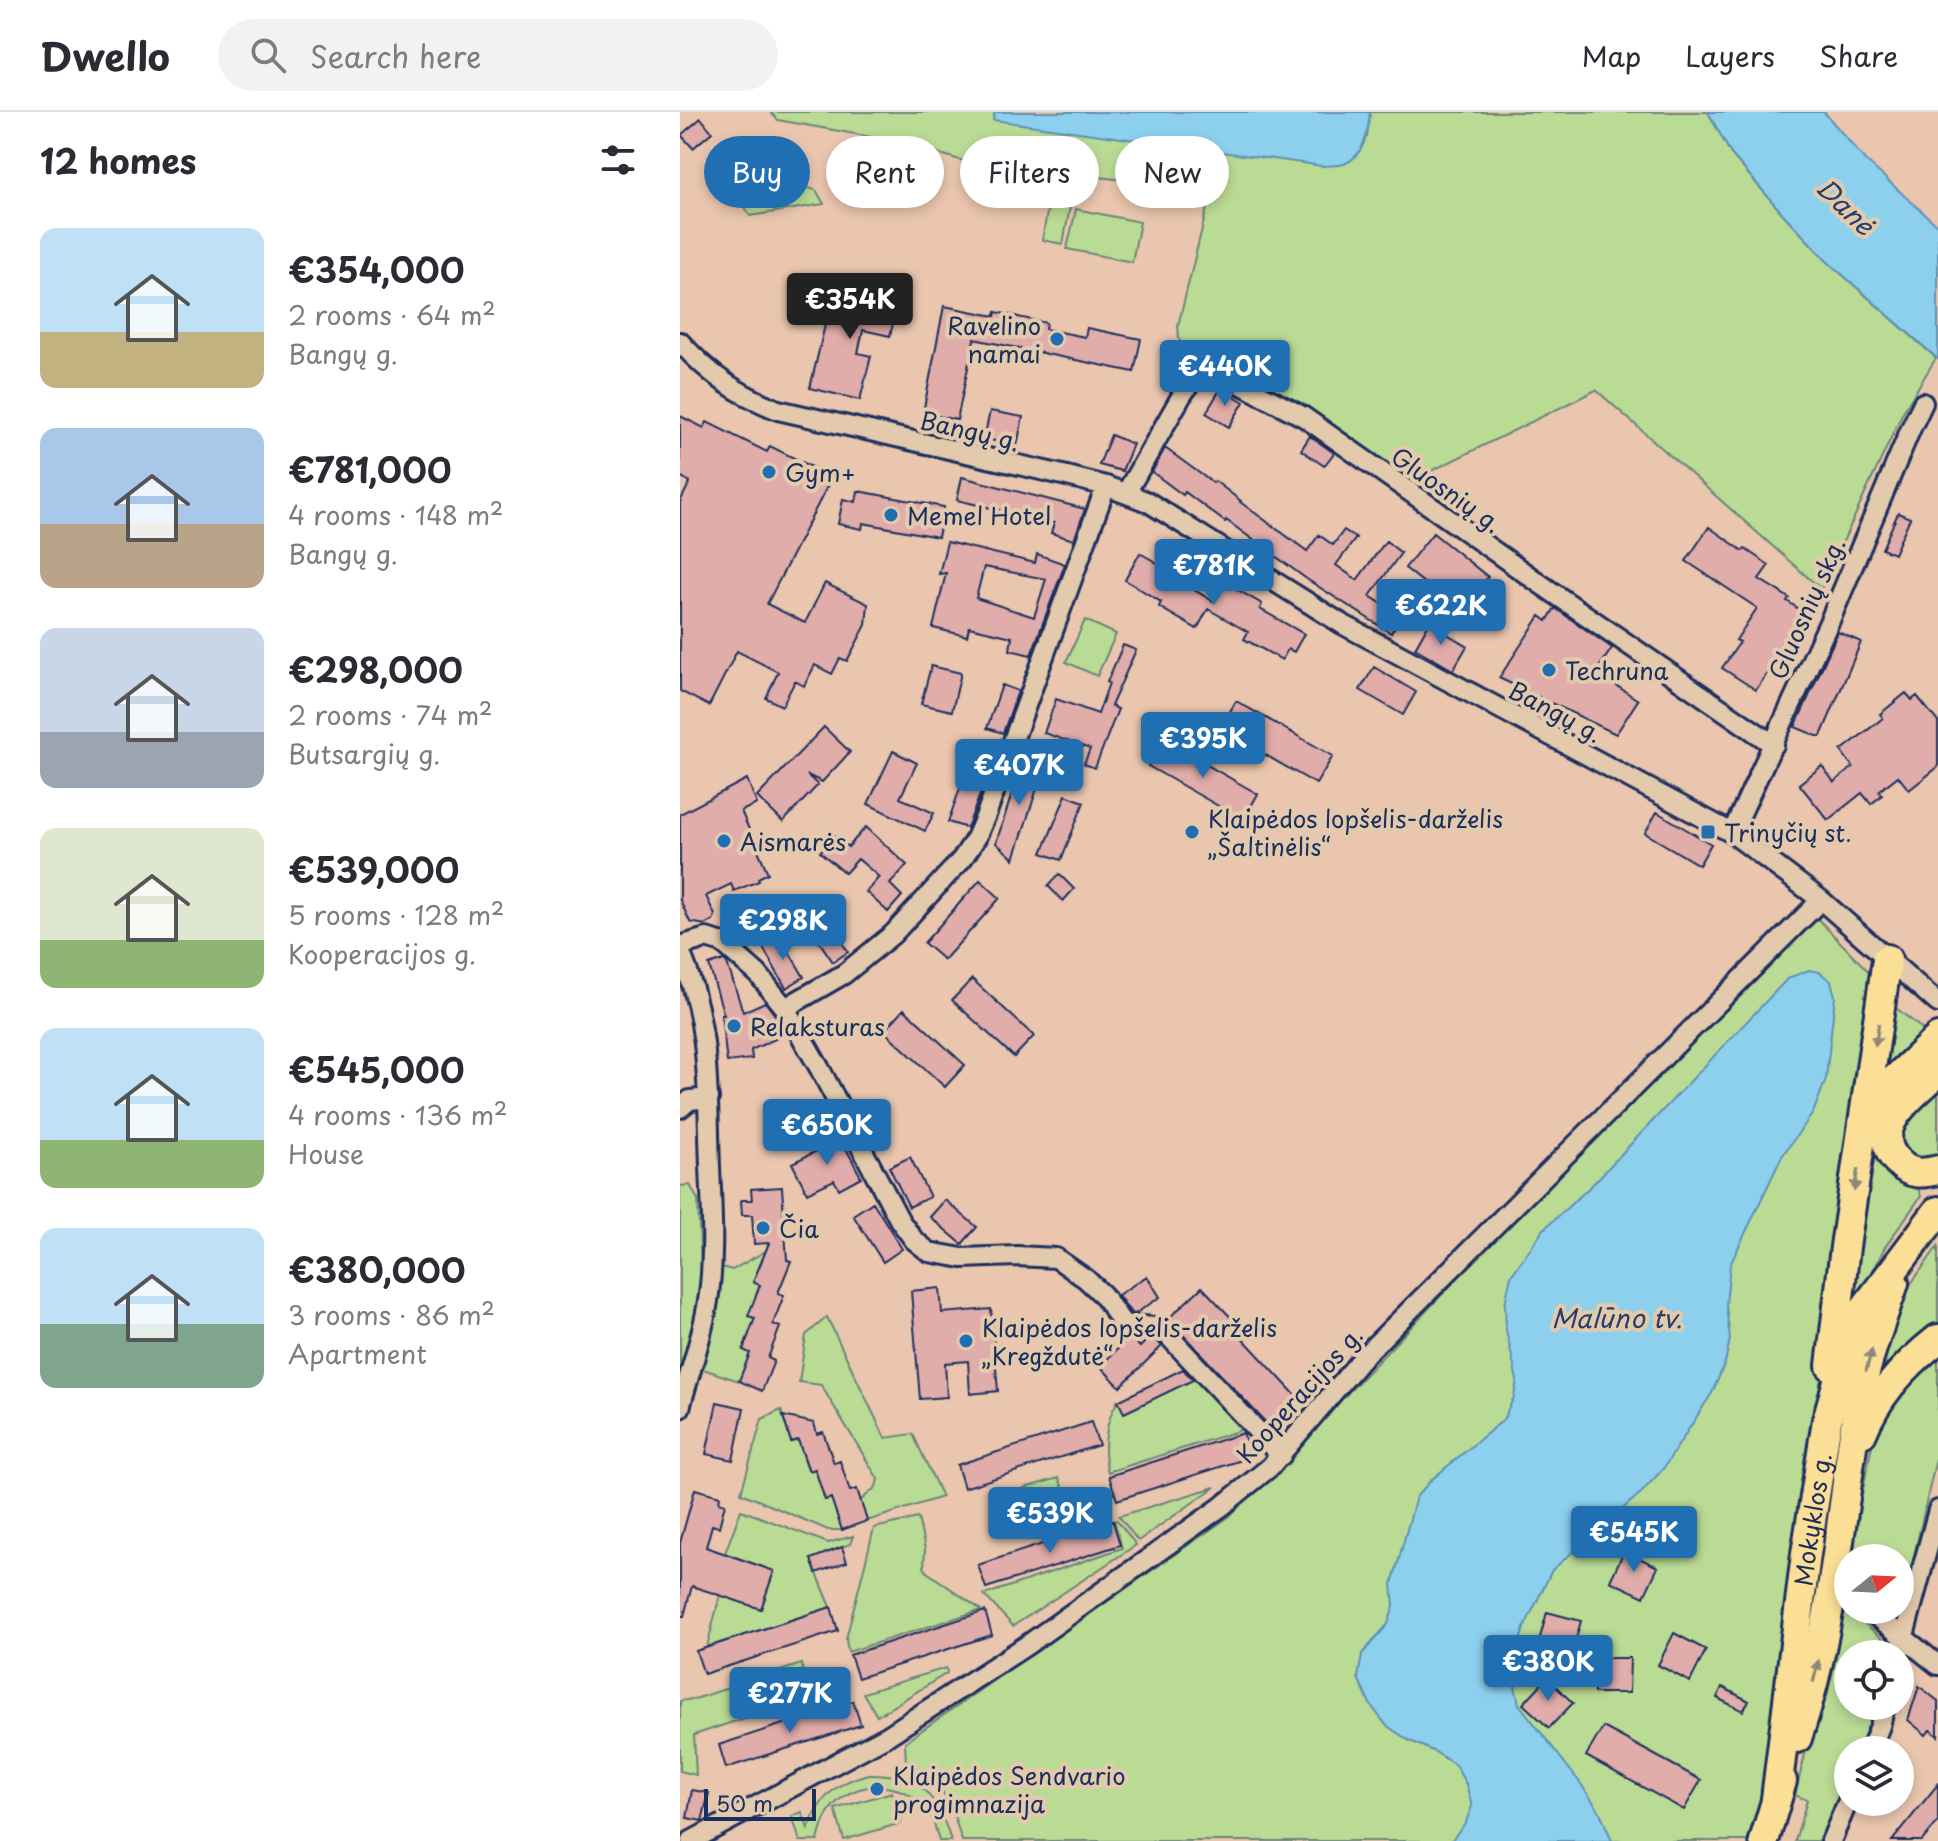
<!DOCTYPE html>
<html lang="en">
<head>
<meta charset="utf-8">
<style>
  :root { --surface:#fff; --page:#f2f2f3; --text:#2b2b33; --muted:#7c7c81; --line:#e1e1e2; --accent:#1f6fb2 }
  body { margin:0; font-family:"Playpen Sans",sans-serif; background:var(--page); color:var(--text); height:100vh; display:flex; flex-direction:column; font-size:30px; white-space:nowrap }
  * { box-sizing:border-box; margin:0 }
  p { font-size:26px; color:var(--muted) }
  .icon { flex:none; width:44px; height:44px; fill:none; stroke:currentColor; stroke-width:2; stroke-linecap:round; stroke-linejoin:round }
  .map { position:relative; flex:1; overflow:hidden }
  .panel { display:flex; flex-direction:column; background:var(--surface); width:680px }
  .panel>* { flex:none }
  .banner { position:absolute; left:24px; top:24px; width:760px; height:72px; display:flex; gap:16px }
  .needle { width:52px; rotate:72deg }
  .controls { position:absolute; left:1154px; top:1432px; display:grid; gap:16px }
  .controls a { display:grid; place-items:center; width:80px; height:80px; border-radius:50%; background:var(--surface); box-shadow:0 4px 12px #0003; font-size:40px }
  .scale { position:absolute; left:24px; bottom:20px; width:112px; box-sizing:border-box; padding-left:8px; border:4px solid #1b2f5e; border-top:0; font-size:22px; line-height:28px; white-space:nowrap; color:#1b2f5e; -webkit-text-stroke:6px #e4caac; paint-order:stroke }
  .price { position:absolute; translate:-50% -68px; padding:0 18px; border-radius:8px; background:var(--accent); color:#fff; font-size:26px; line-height:52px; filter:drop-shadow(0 2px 4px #0008) }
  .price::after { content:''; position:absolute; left:50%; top:48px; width:24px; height:18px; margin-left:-12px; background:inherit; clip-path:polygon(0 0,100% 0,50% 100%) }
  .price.on { background:#222; color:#fff }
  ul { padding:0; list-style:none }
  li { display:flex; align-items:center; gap:24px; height:200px; padding:0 40px }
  li span { display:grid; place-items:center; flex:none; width:224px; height:160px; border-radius:16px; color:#555 }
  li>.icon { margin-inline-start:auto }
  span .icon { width:96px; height:96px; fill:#fffc; stroke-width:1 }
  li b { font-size:34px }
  h2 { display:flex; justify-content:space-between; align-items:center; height:96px; padding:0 40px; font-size:34px }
  .pill { padding:0 28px; border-radius:36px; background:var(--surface); box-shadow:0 4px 12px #0003; font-size:28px; line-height:72px }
  .pill.on { background:var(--accent); color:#fff }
  header { display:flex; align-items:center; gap:48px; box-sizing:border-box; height:112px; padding:0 40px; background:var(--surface); border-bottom:2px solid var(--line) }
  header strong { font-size:38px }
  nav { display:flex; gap:44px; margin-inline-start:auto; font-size:28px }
  .search { width:560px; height:72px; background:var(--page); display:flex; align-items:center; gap:20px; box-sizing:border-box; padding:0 28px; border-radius:44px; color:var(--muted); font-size:30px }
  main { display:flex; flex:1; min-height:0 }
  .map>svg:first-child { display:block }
  .green { fill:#badb94; stroke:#6a8579; stroke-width:2 }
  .water { fill:#8dd0ee; stroke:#5f90b4; stroke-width:2 }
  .building { fill:#e1adaa; stroke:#1b2f5e; stroke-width:2; fill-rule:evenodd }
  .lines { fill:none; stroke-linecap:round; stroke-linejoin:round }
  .street-casing { stroke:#1b2f5e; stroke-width:24 }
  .primary-casing { stroke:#1b2f5e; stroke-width:34 }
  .street { stroke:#e4caac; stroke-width:18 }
  .primary { stroke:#fbdf96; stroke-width:28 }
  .oneway { fill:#8b877a }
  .poi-dot { fill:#1f6fb2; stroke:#e4caac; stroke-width:3 }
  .labels { text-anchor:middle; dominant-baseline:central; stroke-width:8; stroke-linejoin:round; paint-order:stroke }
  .poi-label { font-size:24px; fill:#1b2f5e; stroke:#e4caac; text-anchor:start }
  .street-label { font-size:24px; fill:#1b2f5e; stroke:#e4caac }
  .water-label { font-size:26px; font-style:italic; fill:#263f6c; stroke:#e4caac }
</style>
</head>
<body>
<header>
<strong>Dwello</strong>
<div class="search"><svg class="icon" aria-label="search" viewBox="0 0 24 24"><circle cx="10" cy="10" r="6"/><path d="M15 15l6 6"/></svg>Search here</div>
<nav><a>Map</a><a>Layers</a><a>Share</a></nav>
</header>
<main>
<section class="panel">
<h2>12 homes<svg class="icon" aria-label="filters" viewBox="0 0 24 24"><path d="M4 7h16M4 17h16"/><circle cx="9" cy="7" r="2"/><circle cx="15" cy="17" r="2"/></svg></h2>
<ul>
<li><span style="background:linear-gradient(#bfe0f5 65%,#c2b280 0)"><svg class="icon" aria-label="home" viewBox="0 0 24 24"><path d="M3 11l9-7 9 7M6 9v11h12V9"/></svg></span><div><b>€354,000</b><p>2 rooms · 64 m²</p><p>Bangų g.</p></div></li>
<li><span style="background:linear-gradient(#a9c7e8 60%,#b9a48a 0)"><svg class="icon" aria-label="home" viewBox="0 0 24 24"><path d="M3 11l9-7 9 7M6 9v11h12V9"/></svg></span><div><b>€781,000</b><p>4 rooms · 148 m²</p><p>Bangų g.</p></div></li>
<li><span style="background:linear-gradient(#c9d6e8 65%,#9aa5b1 0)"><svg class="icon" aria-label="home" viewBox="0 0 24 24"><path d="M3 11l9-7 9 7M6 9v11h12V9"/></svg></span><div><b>€298,000</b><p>2 rooms · 74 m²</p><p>Butsargių g.</p></div></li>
<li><span style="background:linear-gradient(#dfe7d0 70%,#8fb573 0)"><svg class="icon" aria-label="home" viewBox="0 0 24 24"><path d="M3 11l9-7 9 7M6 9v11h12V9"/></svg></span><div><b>€539,000</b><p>5 rooms · 128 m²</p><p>Kooperacijos g.</p></div></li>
<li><span style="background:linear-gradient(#bfe0f5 70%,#8fb573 0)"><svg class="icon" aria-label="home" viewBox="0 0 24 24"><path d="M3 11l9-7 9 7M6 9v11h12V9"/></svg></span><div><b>€545,000</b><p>4 rooms · 136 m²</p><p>House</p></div></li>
<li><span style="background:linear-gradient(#bfe0f5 60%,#7fa58c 0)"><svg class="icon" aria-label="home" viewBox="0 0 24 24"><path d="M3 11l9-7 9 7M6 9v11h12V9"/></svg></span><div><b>€380,000</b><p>3 rooms · 86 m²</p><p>Apartment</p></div></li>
</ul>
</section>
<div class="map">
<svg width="1258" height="1729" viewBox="0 0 1258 1729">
  <rect width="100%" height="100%" fill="#eac6ae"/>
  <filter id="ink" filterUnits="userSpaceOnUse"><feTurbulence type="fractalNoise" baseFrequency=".0125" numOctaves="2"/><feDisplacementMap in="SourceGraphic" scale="16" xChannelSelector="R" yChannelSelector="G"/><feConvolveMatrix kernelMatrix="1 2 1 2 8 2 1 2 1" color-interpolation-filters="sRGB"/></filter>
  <g filter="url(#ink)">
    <!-- green -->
    <path class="green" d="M90,0H315L314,8L687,25L690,0H1028L1051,42L1103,102L1147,149L1256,246L1223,300L1141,477L916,278L729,370L626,297L536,248L503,236L499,226L498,214L528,92L476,72L280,48L241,36L181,23L98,8Z
      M42,54L136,78L144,92L70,104Z
      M369,90L390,95L383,132L362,128Z
      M396,97L460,110L452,150L387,137Z
      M405,508L436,522L417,564L386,550Z
      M1137,806L1192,863L1195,873L1139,1279L1097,1610L1082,1685L1068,1729H282L271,1695L251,1660L226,1653L225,1630L550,1404L845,1096Z
      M1211,892L1246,920L1203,964Z
      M1258,940V948C1240,964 1218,981 1204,1001C1194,1015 1197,1041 1207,1055C1214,1065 1224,1074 1237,1074L1241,1084L1205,1135L1169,1204L1170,1183L1197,1003L1203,992Z
      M1258,970V1048L1228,1051L1215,1015Z
      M10,1073L18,1088L22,1178L0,1261V1074Z
      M1258,1134V1214L1195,1278L1208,1218L1228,1176Z
      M86,1139L74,1170L80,1173L69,1204L75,1206L63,1237L70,1241L59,1269L23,1257L38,1154L52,1158Z
      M147,1205L205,1326L233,1322L262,1385L187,1409L180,1389L196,1375L198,1367L141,1273L119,1270L126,1223Z
      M1258,1240V1338L1222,1497L1220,1496V1446H1169L1197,1308Z
      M514,1267L564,1314L558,1319L428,1360C422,1339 425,1308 438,1289L445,1301Z
      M101,1298L111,1330L118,1328L128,1358L135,1357L145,1388L151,1386L162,1418H148L61,1381L82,1307Z
      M379,1366L392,1400L356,1413L344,1376Z
      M535,1375L458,1429L439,1404Z
      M61,1398L148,1431L173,1424L170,1432L131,1447L151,1495L27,1535L40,1483L81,1497L94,1459L45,1441Z
      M238,1406L245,1437L244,1455L247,1460L301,1498L168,1540L166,1527L194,1416Z
      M437,1408L456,1433L333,1514L304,1483L442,1436L434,1409Z
      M1167,1500L1172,1501L1204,1528L1209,1542H1168V1594H1195L1181,1638H1168V1671L1145,1729H1115L1127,1688L1115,1683L1140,1581L1147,1585L1163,1503Z
      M121,1552L130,1584L14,1623L16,1663L0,1659V1589L18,1586Z
      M266,1556L267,1561L197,1604L183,1581Z
      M188,1662C240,1661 257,1683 271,1729H259C256,1720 254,1707 248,1699C227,1671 184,1666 157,1690C146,1700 141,1715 138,1729H120L112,1704L122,1700L128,1717C140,1685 155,1671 188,1662Z
      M212,1680L221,1711L164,1728L155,1697Z"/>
    <!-- water -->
    <path class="water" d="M315,0H690C688,19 685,44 664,52C659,54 649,53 643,54L313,8Z
      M1028,0H1144L1185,48L1258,114V247L1147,149L1103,102L1051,42Z
      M1129,858L1139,860L1151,869L1155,884L1146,967L1133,1001L1102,1044L1050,1153L1046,1193L1050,1227L1045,1251L1032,1281L983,1357L962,1380L872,1458L844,1516L837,1539L833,1565L839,1592L901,1672L920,1700L932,1729H771L786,1710L792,1694L786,1672L775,1653L755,1640L728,1628L706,1613L690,1592L678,1566L682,1542L708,1512L714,1494L712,1472L736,1385L751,1368L823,1308L834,1285L837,1268L826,1218L825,1191L831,1164L864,1117L913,1072L1108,866Z"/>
    <!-- building -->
    <path class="building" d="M21,6L32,20L13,36L1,23Z
      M154,175L218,190L210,224L183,218L178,241L191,244L180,288L130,276Z
      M264,194L315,204L316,200L366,211L365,217L405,225L407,216L461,227L454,260L294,227L277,308L243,301Z
      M541,276L564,290L549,315L526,301Z
      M310,299L343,305L337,333L304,327Z
      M0,304L24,316L27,310L87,340L90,334L152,365L87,492L125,511L145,471L188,492L186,513L167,549L160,546L152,562L135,553L124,574L115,569L102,594L86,586L98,560L57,539L29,594L0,579V390L10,370L0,364Z
      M431,323L453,332L442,359L419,353Z
      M630,324L654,341L644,354L621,338Z
      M485,336L533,371L535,369L561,389L560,390L627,439L639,423L653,433L664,418L676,426L656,453L677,468L706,429L721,441L690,484L710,497L713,492L724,499L711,521L628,468L546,408L545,410L505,380L503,383L472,360Z
      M282,365L405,397L394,428L371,421L374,411L277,388Z
      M178,379L264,395L258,425L183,411L182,417L158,412L163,387L176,390Z
      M1218,401L1230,406L1214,442L1202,437Z
      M1029,415L1063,439L1065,437L1089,453L1079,467L1109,486L1107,489L1123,500L1099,536L1103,538L1076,578L1042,556L1060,530L1056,528L1077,496L1006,449Z
      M753,421L808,465L788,490L776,480L768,490L725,456Z
      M267,430L355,451L357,442L385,452L351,543L330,538L332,525L289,515L287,524L253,516L266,461L259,462ZM304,455L366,467L354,505L296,486Z
      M460,441L503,466L501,470L533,489L544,470L582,492L580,497L624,522L614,540L608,537L602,548L564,527L568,520L528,497L517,517L479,495L481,490L445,468Z
      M875,496L932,536L916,560L958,588L936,622L819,566L860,504L867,509Z
      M749,511L787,534L773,558L735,536Z
      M1158,520L1181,530L1141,624H1137L1115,615Z
      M443,533L456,538L431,594L438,597L415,656L404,652L410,637L364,621L376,587L418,602L429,571L427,570Z
      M251,554L281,561L272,599L241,592Z
      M694,555L736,580L723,603L680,578Z
      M322,573L338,579L323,621L307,616Z
      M1226,581L1232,588L1237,584L1258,610V655L1229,678L1218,664L1199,679L1202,683L1191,692L1182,681L1148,708L1119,672L1142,654L1154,670L1173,655L1161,639L1203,606L1200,602Z
      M556,589L653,644L636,672L540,617Z
      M144,615L170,640L142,670L127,663L138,673L103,710L77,685Z
      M483,628L578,682L563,708L468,654Z
      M213,639L237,651L220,686L254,701L245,719L188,692Z
      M343,648L364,655L334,747L316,731Z
      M288,654L308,662L287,716L268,710Z
      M67,667L77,692L61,699L88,761L78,766L79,769L54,779L51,772L26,784L35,803L33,809L25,813L10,810L0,788V702Z
      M386,683L404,690L381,748L362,741Z
      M977,700L1031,732L1019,753L965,721Z
      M186,715L227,753L210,772L222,784L208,800L186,780L199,765L178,747L165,761L140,740L155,724L168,735Z
      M379,762L394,777L383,789L368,774Z
      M300,768L320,786L264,848L244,831Z
      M146,806L168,840L153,850L130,816Z
      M99,823L124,865L106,876L82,834Z
      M44,848L47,851L63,900L85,890L95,903L106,922L71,938L72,947L47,950L41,903H44L29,853Z
      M292,867L354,924L334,945L272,888Z
      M224,897L285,953L265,975L204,919Z
      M160,1025L181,1065L159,1077L154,1068L127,1081L112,1051L139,1038L138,1036Z
      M230,1045L250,1085L229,1095L209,1055Z
      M102,1075L107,1148L111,1149L98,1181L104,1183L93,1212L100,1215L88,1246L94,1249L82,1279L59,1269L70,1241L63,1238L75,1206L68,1204L80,1173L73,1170L89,1131L74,1132L72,1103H62L61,1088H72L71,1077Z
      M265,1088L297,1115L282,1132L250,1105Z
      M193,1090L222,1137L203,1150L173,1103Z
      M467,1164L480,1185L455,1202L451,1201L438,1183Z
      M522,1175L559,1214L555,1218L620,1288L591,1316L488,1207Z
      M260,1176L262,1201L311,1197L318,1279L290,1282L288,1249L265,1251L267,1285L240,1287L231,1179Z
      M450,1225L460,1235L468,1227L476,1228L482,1234L440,1275L420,1254Z
      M503,1257L513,1268L444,1301L438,1289Z
      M37,1290L64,1296L53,1348L26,1342Z
      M103,1304L134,1311L137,1322L143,1320L154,1351L160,1349L170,1379L177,1377L187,1409L162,1418L151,1386L145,1388L135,1357L129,1359L118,1328L111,1330Z
      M411,1310L419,1333L284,1376L277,1353Z
      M563,1321L571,1345L437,1388L429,1364Z
      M15,1377L40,1384L39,1390L45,1392L39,1415L32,1413L26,1435L94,1459L81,1497L12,1474L4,1504H0V1431Z
      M433,1409L440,1433L306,1476L298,1453Z
      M162,1435L167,1450L136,1461L131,1447Z
      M944,1439L978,1455L964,1485L930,1469Z
      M151,1495L158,1519L24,1562L16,1539Z
      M305,1499L312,1523L178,1566L170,1543Z
      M867,1500L901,1509L892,1541L858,1533Z
      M994,1521L1026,1538L1010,1570L978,1553Z
      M914,1546H950L949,1581H914Z
      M867,1566L893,1591L869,1616L843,1592Z
      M1239,1574L1258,1589V1624L1250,1618L1246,1623L1228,1608Z
      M1042,1575L1069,1589L1063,1599L1037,1586Z
      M173,1589L181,1613L46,1656L39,1633Z
      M923,1615L1021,1668L1004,1698L906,1644Z
      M1258,1672V1710L1242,1729H1212Z
      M12,1678L29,1681L22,1709L7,1706Z"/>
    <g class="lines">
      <defs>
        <path id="street" d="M0,230C31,264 56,281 98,298L387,364L426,374L468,390L662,512L1052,721L1141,788L1258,891
          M446,381L502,283L516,263L532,260L545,264L624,305L862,473L1094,633
          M1052,721L1151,506L1231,316L1243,291
          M0,834L26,826L43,831L78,862L105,896L140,957L220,1109L234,1128L249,1140L282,1146L337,1144L376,1146L406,1167L423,1183L441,1209L446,1213L475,1215L483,1218L601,1344
          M0,839C31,913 27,977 30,1055C32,1101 35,1150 27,1195C21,1229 9,1262 0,1296
          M105,896L164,862L213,822L282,747L296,726L306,703L426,374
          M0,996L10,988L29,986
          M1189,1498L1258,1553
          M1219,1542L1258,1398
          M1190,1638L1200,1614L1205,1594
          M11,1729L207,1624L347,1533L541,1395L590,1355L685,1243L1141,788
          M1151,1729L1168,1689"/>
        <g id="primary">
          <path d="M1258,960C1235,982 1185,1016 1218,1050C1230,1063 1242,1062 1258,1058"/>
          <path d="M1187,1000L1209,973L1258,926"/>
          <path d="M1151,1254L1165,1135L1207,847"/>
          <path d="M1182,1321C1197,1283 1226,1252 1258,1227"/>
          <path d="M1117,1626C1154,1517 1160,1402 1179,1289C1186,1248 1201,1210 1214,1171"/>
          <path id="s1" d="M1096,1687L1126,1442L1147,1308L1158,1269L1167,1237L1184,1197L1258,1099"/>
          <path d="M1084,1729L1102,1669"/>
        </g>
      </defs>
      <!-- street casing -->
      <use href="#street" class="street-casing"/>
      <!-- primary casing -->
      <use href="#primary" class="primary-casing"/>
      <!-- street -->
      <use href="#street" class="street"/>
      <!-- primary -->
      <use href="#primary" class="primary"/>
    </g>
    <!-- one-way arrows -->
    <defs><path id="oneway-solid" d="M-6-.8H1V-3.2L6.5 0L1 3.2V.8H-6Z" transform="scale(2)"/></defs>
    <g class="oneway">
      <use href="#oneway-solid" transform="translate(1197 923) rotate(98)"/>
      <use href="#oneway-solid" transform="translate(1176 1068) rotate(99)"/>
      <use href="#oneway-solid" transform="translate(1189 1248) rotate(-75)"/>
      <use href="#oneway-solid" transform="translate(1136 1559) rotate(-76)"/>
    </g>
  </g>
  <!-- markers -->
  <g class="poi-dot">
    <circle cx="377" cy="227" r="8"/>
    <circle cx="89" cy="360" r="8"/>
    <circle cx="211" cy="403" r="8"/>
    <circle cx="869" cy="558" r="8"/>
    <circle cx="512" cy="720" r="8"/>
    <rect x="1020" y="712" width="16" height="16" rx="4"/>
    <circle cx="44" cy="729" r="8"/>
    <circle cx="54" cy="914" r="8"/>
    <circle cx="83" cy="1116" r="8"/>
    <circle cx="286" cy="1229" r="8"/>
    <circle cx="197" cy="1677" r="8"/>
  </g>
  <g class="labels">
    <!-- poi labels -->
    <g class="poi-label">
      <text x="361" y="213" text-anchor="end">Ravelino<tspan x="361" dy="28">namai</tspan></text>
      <text x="105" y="360">Gym+</text>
      <text x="227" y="403">Memel Hotel</text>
      <text x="885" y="558">Techruna</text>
      <text x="528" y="706">Klaipėdos lopšelis-darželis<tspan x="528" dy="28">„Šaltinėlis“</tspan></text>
      <text x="1044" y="720">Trinyčių st.</text>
      <text x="60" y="729">Aismarės</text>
      <text x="70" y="914">Relaksturas</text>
      <text x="99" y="1116">Čia</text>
      <text x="302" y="1215">Klaipėdos lopšelis-darželis<tspan x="302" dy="28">„Kregždutė“</tspan></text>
      <text x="213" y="1663">Klaipėdos Sendvario<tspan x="213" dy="28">progimnazija</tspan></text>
    </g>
    <!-- street labels -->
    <g class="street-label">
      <text transform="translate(290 318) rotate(13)">Bangų g.</text>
      <text transform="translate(767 377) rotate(35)">Gluosnių g.</text>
      <text transform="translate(1126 496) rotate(-66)">Gluosnių skg.</text>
      <text transform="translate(876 599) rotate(28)">Bangų g.</text>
      <text transform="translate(619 1282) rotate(-48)">Kooperacijos g.</text>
      <text stroke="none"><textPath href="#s1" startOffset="282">Mokyklos g.</textPath></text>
    </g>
    <!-- water labels -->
    <g class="water-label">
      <text transform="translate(1166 94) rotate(44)">Danė</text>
      <text x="937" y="1205">Malūno tv.</text>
    </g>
  </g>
</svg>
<div class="controls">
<a><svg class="needle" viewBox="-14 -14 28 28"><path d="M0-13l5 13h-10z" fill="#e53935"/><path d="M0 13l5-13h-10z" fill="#7c7c81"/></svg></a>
<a><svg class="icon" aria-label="locate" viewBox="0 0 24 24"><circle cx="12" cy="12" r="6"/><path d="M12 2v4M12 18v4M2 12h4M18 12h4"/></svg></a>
<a><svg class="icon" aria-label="layers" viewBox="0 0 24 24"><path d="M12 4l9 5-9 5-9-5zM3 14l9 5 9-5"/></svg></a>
</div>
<div class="scale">50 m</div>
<b class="price on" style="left:170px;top:229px">€354K</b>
<b class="price" style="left:545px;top:296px">€440K</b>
<b class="price" style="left:534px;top:495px">€781K</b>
<b class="price" style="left:761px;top:535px">€622K</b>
<b class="price" style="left:523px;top:668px">€395K</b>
<b class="price" style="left:339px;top:695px">€407K</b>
<b class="price" style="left:103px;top:850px">€298K</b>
<b class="price" style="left:147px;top:1055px">€650K</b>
<b class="price" style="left:370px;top:1443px">€539K</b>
<b class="price" style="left:954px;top:1462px">€545K</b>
<b class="price" style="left:868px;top:1591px">€380K</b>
<b class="price" style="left:110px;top:1623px">€277K</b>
<div class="banner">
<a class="pill on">Buy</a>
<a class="pill">Rent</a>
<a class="pill">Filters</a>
<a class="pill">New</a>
</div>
</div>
</main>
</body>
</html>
